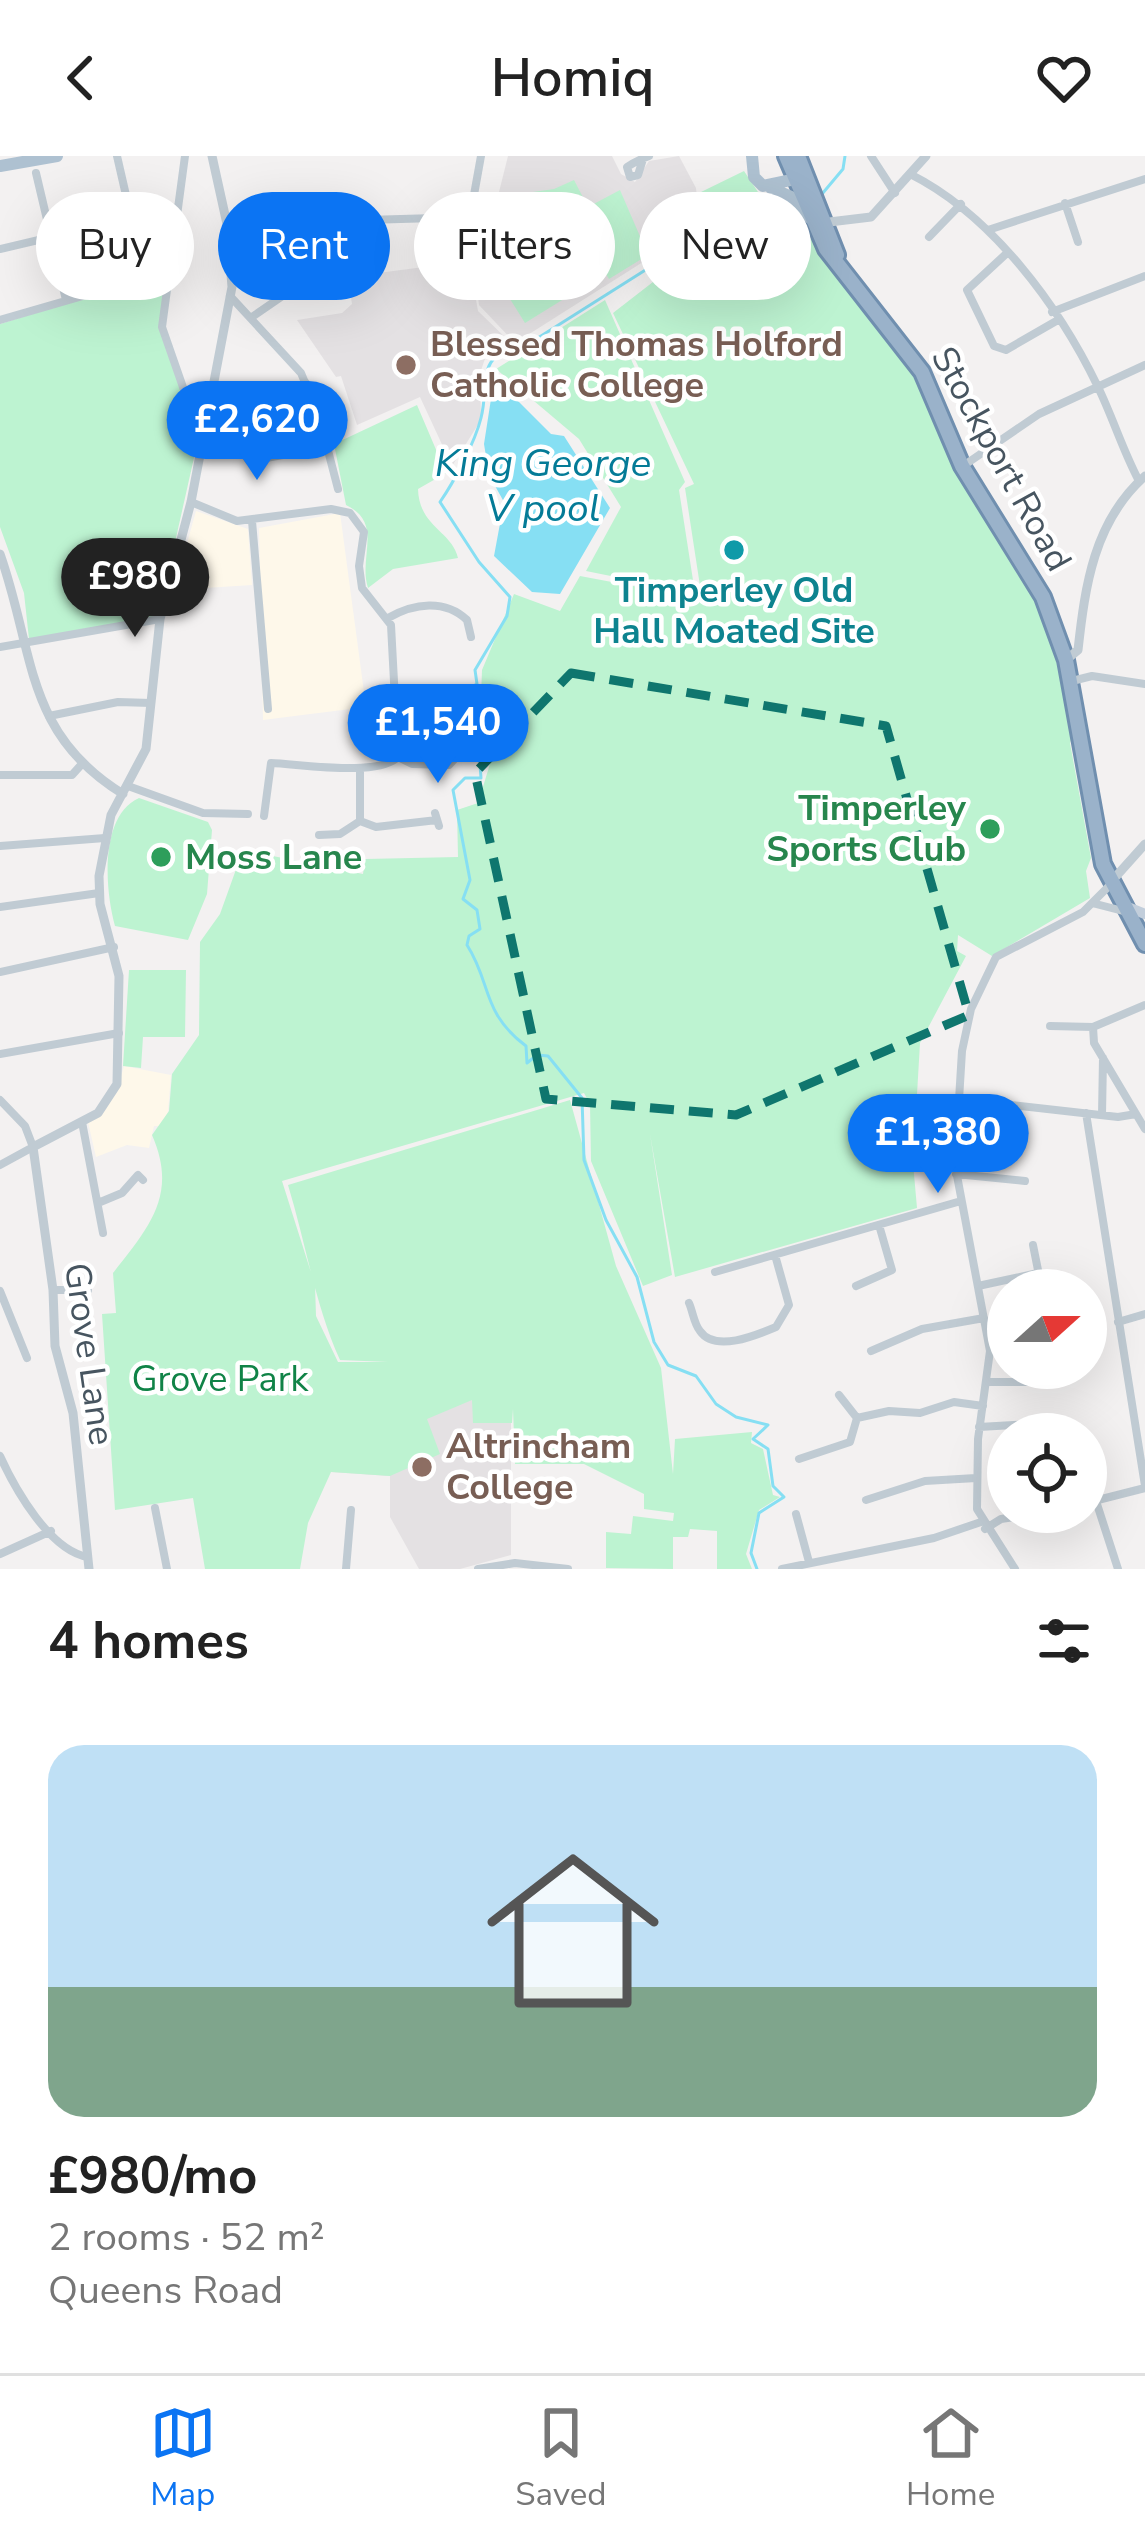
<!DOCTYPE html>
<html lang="en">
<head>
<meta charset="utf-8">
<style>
  :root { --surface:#fff; --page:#f6f6f6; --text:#222; --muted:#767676; --line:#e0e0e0; --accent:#0b74f3 }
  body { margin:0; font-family:"Nunito Sans",sans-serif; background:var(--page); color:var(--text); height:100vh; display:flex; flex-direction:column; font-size:45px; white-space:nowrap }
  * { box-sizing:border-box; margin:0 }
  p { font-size:39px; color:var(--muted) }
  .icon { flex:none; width:66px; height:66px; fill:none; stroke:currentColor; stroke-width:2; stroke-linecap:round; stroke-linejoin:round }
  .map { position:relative; height:1413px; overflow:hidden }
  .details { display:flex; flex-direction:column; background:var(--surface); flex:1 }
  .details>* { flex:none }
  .top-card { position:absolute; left:36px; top:36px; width:1074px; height:108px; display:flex; gap:24px }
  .needle { width:78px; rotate:69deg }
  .buttons { position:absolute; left:987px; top:1113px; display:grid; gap:24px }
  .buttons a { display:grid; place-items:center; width:120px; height:120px; border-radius:50%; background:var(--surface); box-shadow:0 12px 48px #0002; font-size:60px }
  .price { position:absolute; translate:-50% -102px; padding:0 27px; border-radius:42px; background:var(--accent); color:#fff; font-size:39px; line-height:78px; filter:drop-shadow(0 3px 6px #0008) }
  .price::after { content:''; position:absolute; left:50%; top:72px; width:36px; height:27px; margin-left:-18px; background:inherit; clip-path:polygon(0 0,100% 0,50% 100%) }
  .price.current { background:#222; color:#fff }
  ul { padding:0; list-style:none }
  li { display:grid; align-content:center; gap:24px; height:636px; padding:0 48px }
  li+li { border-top:3px solid var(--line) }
  li span { display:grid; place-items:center; height:372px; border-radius:36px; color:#555 }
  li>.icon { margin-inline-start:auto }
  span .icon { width:216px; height:216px; fill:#fffc; stroke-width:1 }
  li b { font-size:51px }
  h2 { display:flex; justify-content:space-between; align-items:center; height:144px; padding:0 48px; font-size:51px }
  .chip { padding:0 42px; border-radius:54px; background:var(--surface); box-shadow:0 12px 48px #0002; font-size:42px; line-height:108px }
  .chip.current { background:var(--accent); color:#fff }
  header { display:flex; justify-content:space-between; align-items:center; height:156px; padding:0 48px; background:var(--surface); font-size:54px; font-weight:600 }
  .dock { display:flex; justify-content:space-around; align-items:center; height:168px; border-top:3px solid var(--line); background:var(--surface); font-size:33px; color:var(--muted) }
  .dock a { display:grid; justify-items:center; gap:6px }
  .dock .current { color:var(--accent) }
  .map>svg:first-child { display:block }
  .commercial { fill:#fef8ea }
  .education { fill:#e4e1e3 }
  .green { fill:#bdf3d1 }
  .water { fill:#86dff3 }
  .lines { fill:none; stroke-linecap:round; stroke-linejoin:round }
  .stream { stroke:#86dff3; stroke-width:3 }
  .trunk-casing { stroke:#708faf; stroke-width:20 }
  .minor { stroke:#c0cbd3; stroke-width:8 }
  .tertiary { stroke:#c0cbd3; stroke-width:9 }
  .secondary { stroke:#c2cedb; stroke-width:10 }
  .primary { stroke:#aec1d1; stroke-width:12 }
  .trunk { stroke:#9ab2ca; stroke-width:14 }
  .marked { fill:none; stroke:#0f766e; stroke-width:9; stroke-dasharray:24 15; stroke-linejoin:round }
  .education-dot { fill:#8d6e63; stroke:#fff; stroke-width:4.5 }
  .culture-dot { fill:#0f9aa8; stroke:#fff; stroke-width:4.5 }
  .leisure-dot { fill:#2e9e5b; stroke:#fff; stroke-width:4.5 }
  .labels { text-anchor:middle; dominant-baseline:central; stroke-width:9; stroke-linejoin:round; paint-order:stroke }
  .education-label { font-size:36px; font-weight:bold; fill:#785e54; stroke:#fff; text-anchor:start }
  .street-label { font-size:36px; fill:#475560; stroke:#fff }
  .culture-label { font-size:36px; font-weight:bold; fill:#0d838f; stroke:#fff }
  .leisure-label { font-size:36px; font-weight:bold; fill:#27864d; stroke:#fff; text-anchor:end }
  .park-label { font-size:36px; fill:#108347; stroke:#fff }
  .water-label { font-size:39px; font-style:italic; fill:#047b97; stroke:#fff }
</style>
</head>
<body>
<header><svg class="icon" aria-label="back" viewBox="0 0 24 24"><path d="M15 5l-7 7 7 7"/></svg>Homiq<svg class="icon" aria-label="heart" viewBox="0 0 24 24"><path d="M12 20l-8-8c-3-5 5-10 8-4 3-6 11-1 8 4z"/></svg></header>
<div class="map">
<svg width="1145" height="1413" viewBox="0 0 1145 1413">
  <rect width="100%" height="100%" fill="#f3f1f1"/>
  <!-- commercial -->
  <path class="commercial" d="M196,355L248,373L252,429L174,434Z
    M340,357L366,551L263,564L259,372Z
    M124,910L171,919L168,956L162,970H154L149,992L127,989L96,1001L88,966L116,938Z"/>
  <!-- education -->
  <path class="education" d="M508,0H612L621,18L635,26L649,5L679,0L696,32L702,89L654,99L515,187L479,149L473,99L499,95L508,38L499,36Z
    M469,105L478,155L511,187L486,200L480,217L481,264L452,310L420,241L357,269L341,220L336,221L297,164L342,157L352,148L348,121Z
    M338,1206L511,1211V1399L460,1413H419L390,1361V1320L332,1316Z"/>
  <!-- green -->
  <path class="green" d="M744,15L758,36L791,49L825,107L921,227L955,312L1034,436L1056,489L1074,575L1070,587L1091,702L1086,715L1090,742L992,800L958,779L957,795L966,800L920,887L913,1007L917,1052L675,1121L650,978L672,1119L643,1130L591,1005L590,948L584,937L282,1025L315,1129L316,1160L338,1206H388L340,1204C315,1149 306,1088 288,1029L570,944L616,1110L661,1212L673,1318L675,1283L752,1276L751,1287L763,1293L773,1339L780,1341L759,1354L746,1398L752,1413H717V1375L690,1373L688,1381H673V1413L606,1412V1376L631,1378L633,1360L673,1365L674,1357L644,1353V1338L584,1308H515L513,1253L512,1267H473L472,1244L427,1263L440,1298L390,1320L331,1316L308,1367L300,1413H205L193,1342L115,1354L102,1158L116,1157L113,1117C150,1070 178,1038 152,979L169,955L172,918L199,879L200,786L220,758L243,694L363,718L365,703L458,701L457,654L478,647L497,585L481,541L482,514L514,438L560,455L580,420L702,443L685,332L694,328L613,157L671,112L705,106L701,36Z
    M574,24L588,51L620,34L648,99L609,123L574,67L536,90L525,74L507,83L512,39L554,33Z
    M572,75L601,120L525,167L497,122Z
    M154,120L167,121L161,166L200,275L158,462L29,483L24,437L0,371V168Z
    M605,144L685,326L679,334L695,437L586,415L621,351L579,283L496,213Z
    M417,249L446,317L418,333C419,371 452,375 458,402L393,413L368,432C358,401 384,367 346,349L334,288Z
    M139,642L208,666L212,674L207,738L188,784L115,770C105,734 99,660 139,642Z
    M129,814H186L185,881H143L141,912L123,910Z"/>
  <!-- water -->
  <path class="water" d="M500,227L551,278L564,280L610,352L560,438L532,436L494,400L504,346L489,319L484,288L493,230Z"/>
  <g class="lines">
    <!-- stream -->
    <path class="stream" d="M822,38L843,13L845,0
      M757,1413L751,1397L759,1357L784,1341L773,1330L768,1293L753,1283L768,1269L736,1261L716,1248L696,1220L668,1209L654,1186L637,1121L606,1064L584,1004L582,942L548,900L537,899L527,907L526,890C481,856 492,828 467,789L469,780L480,773L477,754L463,743L470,724L453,634L465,622H481L479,595L488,580L486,570L466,563L459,550L464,535L477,528L475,514L507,460L510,441L479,406L440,346C454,326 475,286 481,262C490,228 474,197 522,192L666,101L714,92L744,67L795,55"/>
    <defs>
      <path id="trunk" d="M786,0L826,93L922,216L962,310L1043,441L1066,504L1103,708L1145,788
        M798,0L837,99"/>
    </defs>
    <!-- trunk casing -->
    <use href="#trunk" class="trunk-casing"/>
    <!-- minor -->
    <path class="minor" d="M117,0L131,61
      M185,0L162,171L192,257L242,267L306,227
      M871,0L895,37
      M643,3L638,19L630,21L627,11C633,7 641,3 649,0
      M36,17L66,144
      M910,18C992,59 1059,150 1098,231C1113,262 1123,295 1139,325
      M1065,47L1078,86
      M227,68L470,61
      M988,74L1145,23
      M929,81L961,48
      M0,93L178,51
      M327,96L329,125
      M296,97L297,130
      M1007,97L967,134L994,190L1006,194L1058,164
      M476,132L470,61L481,0
      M230,140L301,217L319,260L338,333
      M1052,156L1145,120
      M252,161L297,130L335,125
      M0,164L169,115
      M245,266L244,298L249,305L328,291
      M963,310L1039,258L1145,209
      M191,346L237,365L331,353L350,357L364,376L359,410L362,432L391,469L398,601C378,621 301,608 271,607L264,660
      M252,365L268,553
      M388,462C414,447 445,443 467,464L471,481
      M0,491L160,463
      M1072,525L1092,520L1145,528
      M397,549L439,545L445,537
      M49,560L118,546L151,547
      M398,601L412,608L449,609L464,593
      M360,613V665
      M0,619H72L81,609
      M128,630L203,657L248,658
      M435,657L439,670
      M360,665L376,671L437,664
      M319,679L340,678L360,665
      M0,690L105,682
      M1096,748L1127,756
      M0,751L99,737
      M0,816L114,791
      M1050,870L1093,871L1145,849
      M1093,871L1094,887L1145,973
      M0,898L119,877
      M957,943L1118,961L1136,958
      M0,944L25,970L33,991L0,1009
      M1086,957L1145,1330
      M1102,959L1103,902
      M82,966L103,1077
      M956,1018L1025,1025
      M98,1047L122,1037L138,1019L143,1024
      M1033,1089L1042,1134
      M715,1116L961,1045
      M856,1130L892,1114L879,1069
      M978,1130L1038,1117
      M53,1134H88
      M0,1135L27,1202
      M689,1147C693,1156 694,1168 700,1175C715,1197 757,1179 776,1171L789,1149L775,1099
      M1118,1166L1145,1158
      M871,1195L922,1173L984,1162
      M987,1226H1053
      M839,1239L857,1262L889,1255L920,1257L954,1246L983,1250
      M979,1271L1064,1266
      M0,1300C15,1333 50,1395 88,1401
      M799,1303L850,1286L857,1262
      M866,1344L925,1325L976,1322
      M1096,1345L1118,1413
      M1086,1347L1145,1332
      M155,1352L167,1413
      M796,1358L809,1406
      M985,1373L1001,1363L1046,1356
      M0,1398L51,1375
      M346,1413L351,1354
      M478,1413L515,1407L568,1413
      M782,1413L934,1382L981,1366
      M1015,1413L977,1353L978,1283L990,1195L955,1009L962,895L971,853L996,801L1083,756L1111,728"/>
    <!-- tertiary -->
    <path class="tertiary" d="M821,67L871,61L926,0
      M0,398C35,497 24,577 123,638
      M1066,504L1078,494C1085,430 1094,365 1145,320
      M1111,726L1145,688
      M89,1413L73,1257L55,1190L53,1134L33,991L98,957L117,928L119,820L100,748L99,720L111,659L146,593L160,463L191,346L232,131L227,68L212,0"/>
    <!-- secondary -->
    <path class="secondary" d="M1125,750L1145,758"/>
    <!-- primary -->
    <path class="primary" d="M752,0L754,21L763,30L805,21
      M0,10L57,0
      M771,32L791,41L810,62"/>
    <!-- trunk -->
    <use href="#trunk" class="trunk"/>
  </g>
  <!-- marked area -->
  <path class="marked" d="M571,517L886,570L969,859L736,959L546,943L475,617Z"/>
  <!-- markers -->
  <g class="education-dot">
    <circle cx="406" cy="209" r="12"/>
    <circle cx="422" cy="1311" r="12"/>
  </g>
  <circle class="culture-dot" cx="734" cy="394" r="12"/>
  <g class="leisure-dot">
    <circle cx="990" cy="673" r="12"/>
    <circle cx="161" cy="701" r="12"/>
  </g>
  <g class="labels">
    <!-- education labels -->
    <g class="education-label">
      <text x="430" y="188">Blessed Thomas Holford<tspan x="430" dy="41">Catholic College</tspan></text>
      <text x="446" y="1290">Altrincham<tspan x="446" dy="41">College</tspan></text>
    </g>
    <!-- street labels -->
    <g class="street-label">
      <text transform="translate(1001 303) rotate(61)">Stockport Road</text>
      <text transform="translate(89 1198) rotate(82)">Grove Lane</text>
    </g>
    <!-- culture labels -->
    <g class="culture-label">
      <text x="734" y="434">Timperley Old<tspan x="734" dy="41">Hall Moated Site</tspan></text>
    </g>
    <!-- leisure labels -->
    <g class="leisure-label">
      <text x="966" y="652">Timperley<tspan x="966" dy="41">Sports Club</tspan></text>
      <text x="185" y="701" text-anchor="start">Moss Lane</text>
    </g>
    <!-- park labels -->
    <g class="park-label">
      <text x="220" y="1223">Grove Park</text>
    </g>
    <!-- water labels -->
    <g class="water-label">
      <text x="543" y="307">King George<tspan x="543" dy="45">V pool</tspan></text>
    </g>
  </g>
</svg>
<div class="buttons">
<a><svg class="needle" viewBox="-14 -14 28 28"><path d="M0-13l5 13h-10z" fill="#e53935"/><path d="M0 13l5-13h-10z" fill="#767676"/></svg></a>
<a><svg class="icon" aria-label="locate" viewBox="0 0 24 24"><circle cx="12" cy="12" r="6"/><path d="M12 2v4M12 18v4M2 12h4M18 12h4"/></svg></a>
</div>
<b class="price" style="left:257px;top:327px">£2,620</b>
<b class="price current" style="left:135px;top:484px">£980</b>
<b class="price" style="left:438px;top:630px">£1,540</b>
<b class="price" style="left:938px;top:1040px">£1,380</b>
<div class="top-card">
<a class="chip">Buy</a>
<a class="chip current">Rent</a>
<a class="chip">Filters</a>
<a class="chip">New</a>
</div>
</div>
<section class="details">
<h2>4 homes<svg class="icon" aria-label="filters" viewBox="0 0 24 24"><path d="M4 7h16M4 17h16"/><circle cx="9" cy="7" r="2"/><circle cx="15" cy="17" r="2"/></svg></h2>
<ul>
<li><span style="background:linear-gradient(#bfe0f5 65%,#7fa58c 0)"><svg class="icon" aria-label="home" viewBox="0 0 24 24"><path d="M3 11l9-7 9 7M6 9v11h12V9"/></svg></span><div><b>£980/mo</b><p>2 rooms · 52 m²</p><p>Queens Road</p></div></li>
</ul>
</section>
<nav class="dock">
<a class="current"><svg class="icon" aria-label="map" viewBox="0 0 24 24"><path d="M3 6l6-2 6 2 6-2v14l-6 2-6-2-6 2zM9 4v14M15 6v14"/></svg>Map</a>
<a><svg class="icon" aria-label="saved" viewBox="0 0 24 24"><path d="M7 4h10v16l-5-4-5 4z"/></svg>Saved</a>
<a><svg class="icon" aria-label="home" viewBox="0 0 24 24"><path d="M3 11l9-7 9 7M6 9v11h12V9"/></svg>Home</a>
</nav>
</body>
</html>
